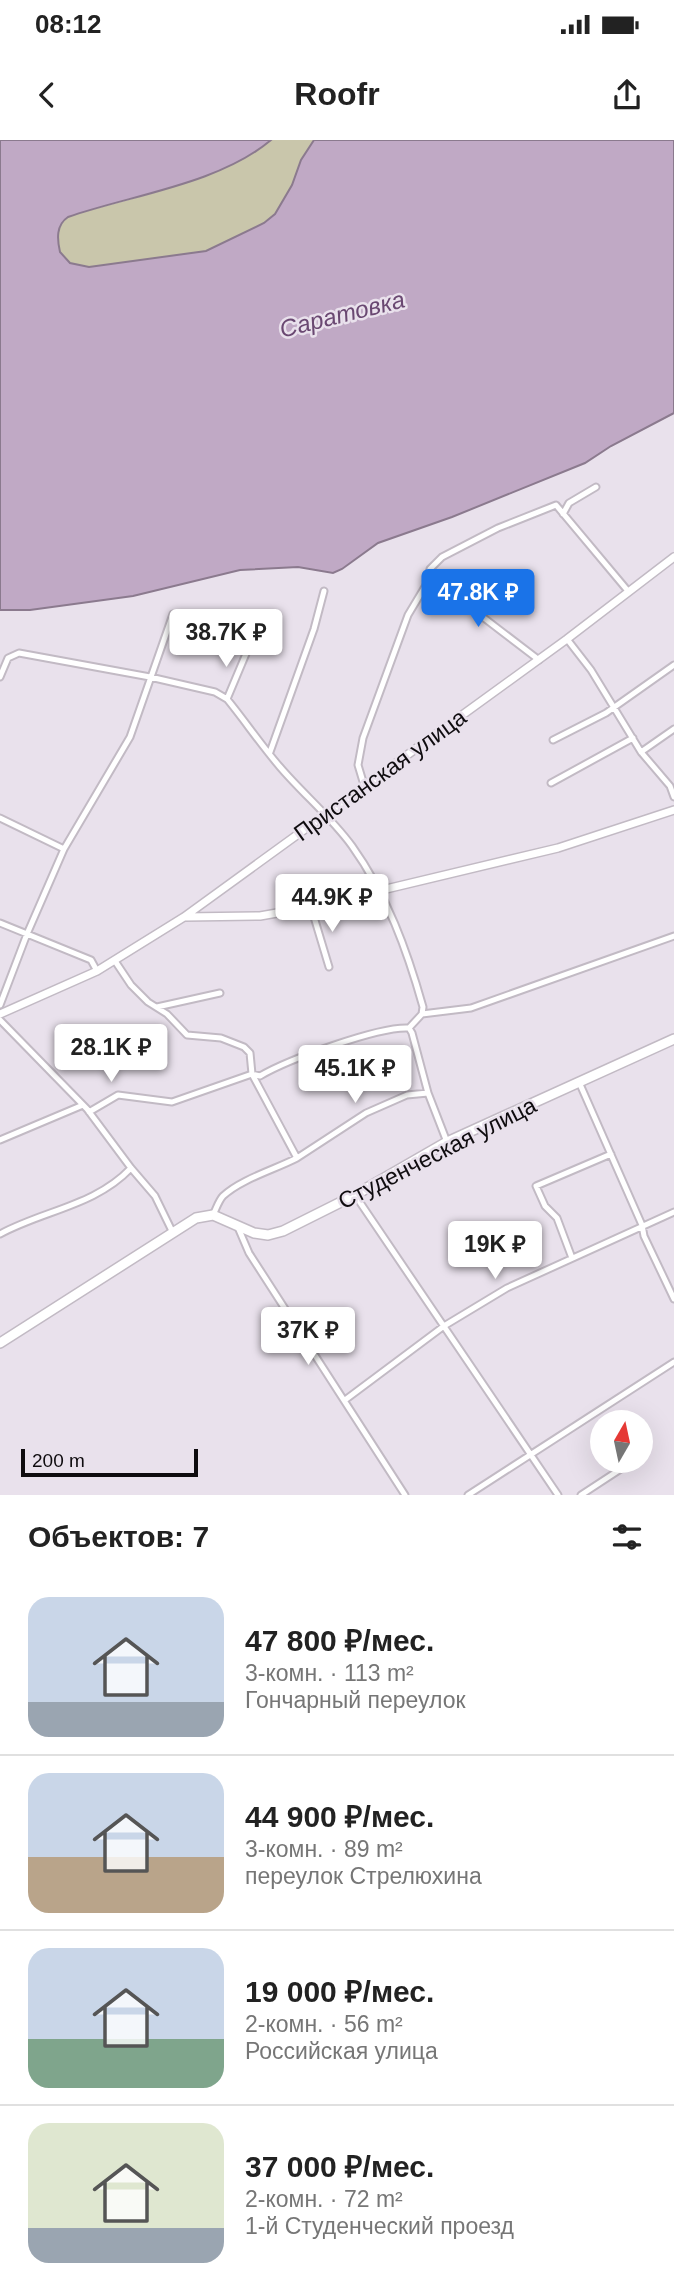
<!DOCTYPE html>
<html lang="ru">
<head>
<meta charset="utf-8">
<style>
  :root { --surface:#fff; --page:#f2f2f2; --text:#222; --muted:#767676; --line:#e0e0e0; --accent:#1a73e8 }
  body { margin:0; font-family:Helvetica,sans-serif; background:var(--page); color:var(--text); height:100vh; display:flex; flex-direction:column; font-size:26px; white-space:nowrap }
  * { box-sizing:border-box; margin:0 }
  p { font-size:23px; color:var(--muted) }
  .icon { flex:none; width:38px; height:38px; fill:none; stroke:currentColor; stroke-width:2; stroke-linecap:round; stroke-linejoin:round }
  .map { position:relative; height:1355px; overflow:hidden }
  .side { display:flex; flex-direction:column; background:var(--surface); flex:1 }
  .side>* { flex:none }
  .needle { width:46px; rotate:9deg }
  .tools { position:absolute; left:590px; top:1270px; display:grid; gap:14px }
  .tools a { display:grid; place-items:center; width:63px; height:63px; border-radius:50%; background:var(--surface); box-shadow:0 7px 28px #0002; font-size:35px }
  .scale { position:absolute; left:21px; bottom:18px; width:177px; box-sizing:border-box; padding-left:7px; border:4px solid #0f0c0f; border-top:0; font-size:19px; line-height:24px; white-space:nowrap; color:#0f0c0f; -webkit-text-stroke:5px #e9e1ec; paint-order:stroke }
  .price { position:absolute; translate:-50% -60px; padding:0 16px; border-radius:7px; background:#fff; color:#222; font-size:23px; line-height:46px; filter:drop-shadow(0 2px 4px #0008) }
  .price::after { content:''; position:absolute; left:50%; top:42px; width:21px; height:16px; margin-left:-10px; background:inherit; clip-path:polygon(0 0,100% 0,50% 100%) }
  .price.active { background:var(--accent); color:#fff }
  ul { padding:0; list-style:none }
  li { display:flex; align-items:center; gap:21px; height:175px; padding:0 28px }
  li+li { border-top:2px solid var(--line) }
  li span { display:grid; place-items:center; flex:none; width:196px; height:140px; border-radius:21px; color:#555 }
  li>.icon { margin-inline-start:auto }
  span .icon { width:84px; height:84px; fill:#fffc; stroke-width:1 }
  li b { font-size:30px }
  h2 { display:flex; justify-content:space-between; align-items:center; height:84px; padding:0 28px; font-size:30px }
  .status { display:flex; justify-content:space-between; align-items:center; height:49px; padding:0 35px; background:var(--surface); direction:ltr }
  .status svg { height:19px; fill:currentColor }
  header { display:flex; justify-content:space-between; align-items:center; height:91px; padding:0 28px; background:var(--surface); font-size:32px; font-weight:800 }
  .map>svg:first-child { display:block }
  .green { fill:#c9c6ab }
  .water { fill:#c0a9c5; stroke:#8b7a8e; stroke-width:2 }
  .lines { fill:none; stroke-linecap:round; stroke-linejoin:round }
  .minor-casing { stroke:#c2bac4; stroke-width:9 }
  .tertiary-casing { stroke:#c2bac4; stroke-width:10 }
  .primary-casing { stroke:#c2bac4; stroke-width:12 }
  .minor { stroke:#fff; stroke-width:5 }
  .tertiary { stroke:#fff; stroke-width:7 }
  .primary { stroke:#fff; stroke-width:9 }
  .labels { text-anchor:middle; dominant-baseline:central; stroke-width:5; stroke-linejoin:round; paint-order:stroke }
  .street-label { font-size:23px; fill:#0f0c0f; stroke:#e9e1ec }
  .water-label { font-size:24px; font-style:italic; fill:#6a4872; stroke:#e9e1ec }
</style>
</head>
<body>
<div class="status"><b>08:12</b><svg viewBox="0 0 49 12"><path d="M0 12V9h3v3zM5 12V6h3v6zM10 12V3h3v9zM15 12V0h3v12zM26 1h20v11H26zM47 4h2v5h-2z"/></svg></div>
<header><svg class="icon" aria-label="back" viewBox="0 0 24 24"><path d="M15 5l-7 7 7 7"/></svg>Roofr<svg class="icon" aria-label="share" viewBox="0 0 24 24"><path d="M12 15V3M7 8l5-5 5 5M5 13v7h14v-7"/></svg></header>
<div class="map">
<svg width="674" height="1355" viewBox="0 0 674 1355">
  <rect width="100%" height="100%" fill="#e9e1ec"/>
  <!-- green -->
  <path class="green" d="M271,0H314L301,20L292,45L275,74L264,83L206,111L89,127L70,123L60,112C57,99 56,85 68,77C129,58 222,41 271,0Z"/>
  <!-- water -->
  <path class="water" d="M0,0H271C219,44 131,55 68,77C56,85 57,99 60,112L70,123L89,127L206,111L264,83L275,74L292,45L301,20L314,0H674V273L611,306L585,323L452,377L378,403L342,429L333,433L298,427L240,430L133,456L30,470H0Z"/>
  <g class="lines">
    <defs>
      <path id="minor" d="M563,374L569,363L596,347
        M429,440L441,445L539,520
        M567,499L591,530L641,612L670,646L674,657
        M0,537L8,518L19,513L150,537L215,552L227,559C245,581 261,605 280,627C303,654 331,677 352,706C387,755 407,810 423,867L422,874L409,888L412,893L428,953L447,1002
        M227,559L248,509
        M553,600L606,573L674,525
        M270,612L314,489L324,451
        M641,612L674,589
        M551,643L633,598
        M364,645L358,625L363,598L408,475L429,440L430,429L442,417L498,388L556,365L628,451
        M0,678L64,709
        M311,767L329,827
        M0,783L91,820L97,831
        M115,821L131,845L148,862L167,874L187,895L221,898L244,907L250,913L252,934L297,1018
        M0,865L27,794L64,709L130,597L173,474
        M157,867L220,853
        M422,874L471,868L674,796
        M0,880L87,969L131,1028L155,1056L173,1093
        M579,942L642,1085L644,1096L674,1159
        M89,972L118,955L172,962L252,934L260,936C287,920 379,886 409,888
        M0,1000L83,965
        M355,1055L558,1355
        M213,1075C216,1069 219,1060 223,1056C241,1039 276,1029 297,1018L366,973L407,955L428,953
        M237,1085L249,1113L405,1355
        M0,1094C44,1070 95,1066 131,1028
        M572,1118L557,1078L545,1066L536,1046L611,1014
        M345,1260L444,1186L507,1148L674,1072
        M640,1316L644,1314
        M468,1355L674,1222
        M581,1355L633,1321"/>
      <path id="tertiary" d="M185,777L260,776L311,767L558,708L674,670
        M0,874L97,831L184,777L567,499L674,417"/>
      <path id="primary" d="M0,1203L196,1078L213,1075L254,1093L268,1095L283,1091L355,1055L447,1002L674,899"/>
    </defs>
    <!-- minor casing -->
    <use href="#minor" class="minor-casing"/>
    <!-- tertiary casing -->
    <use href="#tertiary" class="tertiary-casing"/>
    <!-- primary casing -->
    <use href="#primary" class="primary-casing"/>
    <!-- minor -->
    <use href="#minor" class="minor"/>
    <!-- tertiary -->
    <use href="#tertiary" class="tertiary"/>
    <!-- primary -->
    <use href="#primary" class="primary"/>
  </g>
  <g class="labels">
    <!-- street labels -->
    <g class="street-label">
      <text transform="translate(380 635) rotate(-36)">Пристанская улица</text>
      <text transform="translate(437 1013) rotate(-27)">Студенческая улица</text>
    </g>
    <!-- water labels -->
    <g class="water-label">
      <text transform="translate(342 174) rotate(-14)">Саратовка</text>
    </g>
  </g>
</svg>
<div class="tools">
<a><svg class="needle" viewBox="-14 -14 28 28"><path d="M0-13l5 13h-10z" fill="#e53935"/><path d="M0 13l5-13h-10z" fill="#767676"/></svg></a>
</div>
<div class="scale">200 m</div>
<b class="price active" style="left:478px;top:489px">47.8K ₽</b>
<b class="price" style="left:226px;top:529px">38.7K ₽</b>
<b class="price" style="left:332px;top:794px">44.9K ₽</b>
<b class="price" style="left:111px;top:944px">28.1K ₽</b>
<b class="price" style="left:355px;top:965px">45.1K ₽</b>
<b class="price" style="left:495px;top:1141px">19K ₽</b>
<b class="price" style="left:308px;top:1227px">37K ₽</b>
</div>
<section class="side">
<h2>Объектов: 7<svg class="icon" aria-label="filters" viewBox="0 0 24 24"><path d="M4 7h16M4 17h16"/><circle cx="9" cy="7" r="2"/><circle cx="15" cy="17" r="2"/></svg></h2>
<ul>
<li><span style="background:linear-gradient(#c9d6e8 75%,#9aa5b1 0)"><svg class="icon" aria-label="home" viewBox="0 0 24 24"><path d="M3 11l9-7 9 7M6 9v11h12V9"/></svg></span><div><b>47 800 ₽/мес.</b><p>3-комн. · 113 m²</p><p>Гончарный переулок</p></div></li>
<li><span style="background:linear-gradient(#c9d6e8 60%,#b9a48a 0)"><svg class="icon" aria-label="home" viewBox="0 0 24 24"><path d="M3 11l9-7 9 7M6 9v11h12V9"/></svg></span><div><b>44 900 ₽/мес.</b><p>3-комн. · 89 m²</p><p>переулок Стрелюхина</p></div></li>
<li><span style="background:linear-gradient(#c9d6e8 65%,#7fa58c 0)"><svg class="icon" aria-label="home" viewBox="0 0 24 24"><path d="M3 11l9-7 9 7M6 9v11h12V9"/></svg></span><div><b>19 000 ₽/мес.</b><p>2-комн. · 56 m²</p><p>Российская улица</p></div></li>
<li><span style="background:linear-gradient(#dfe7d0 75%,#9aa5b1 0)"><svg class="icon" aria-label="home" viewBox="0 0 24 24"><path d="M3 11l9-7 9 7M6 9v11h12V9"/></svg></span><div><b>37 000 ₽/мес.</b><p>2-комн. · 72 m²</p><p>1-й Студенческий проезд</p></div></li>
</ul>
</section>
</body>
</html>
